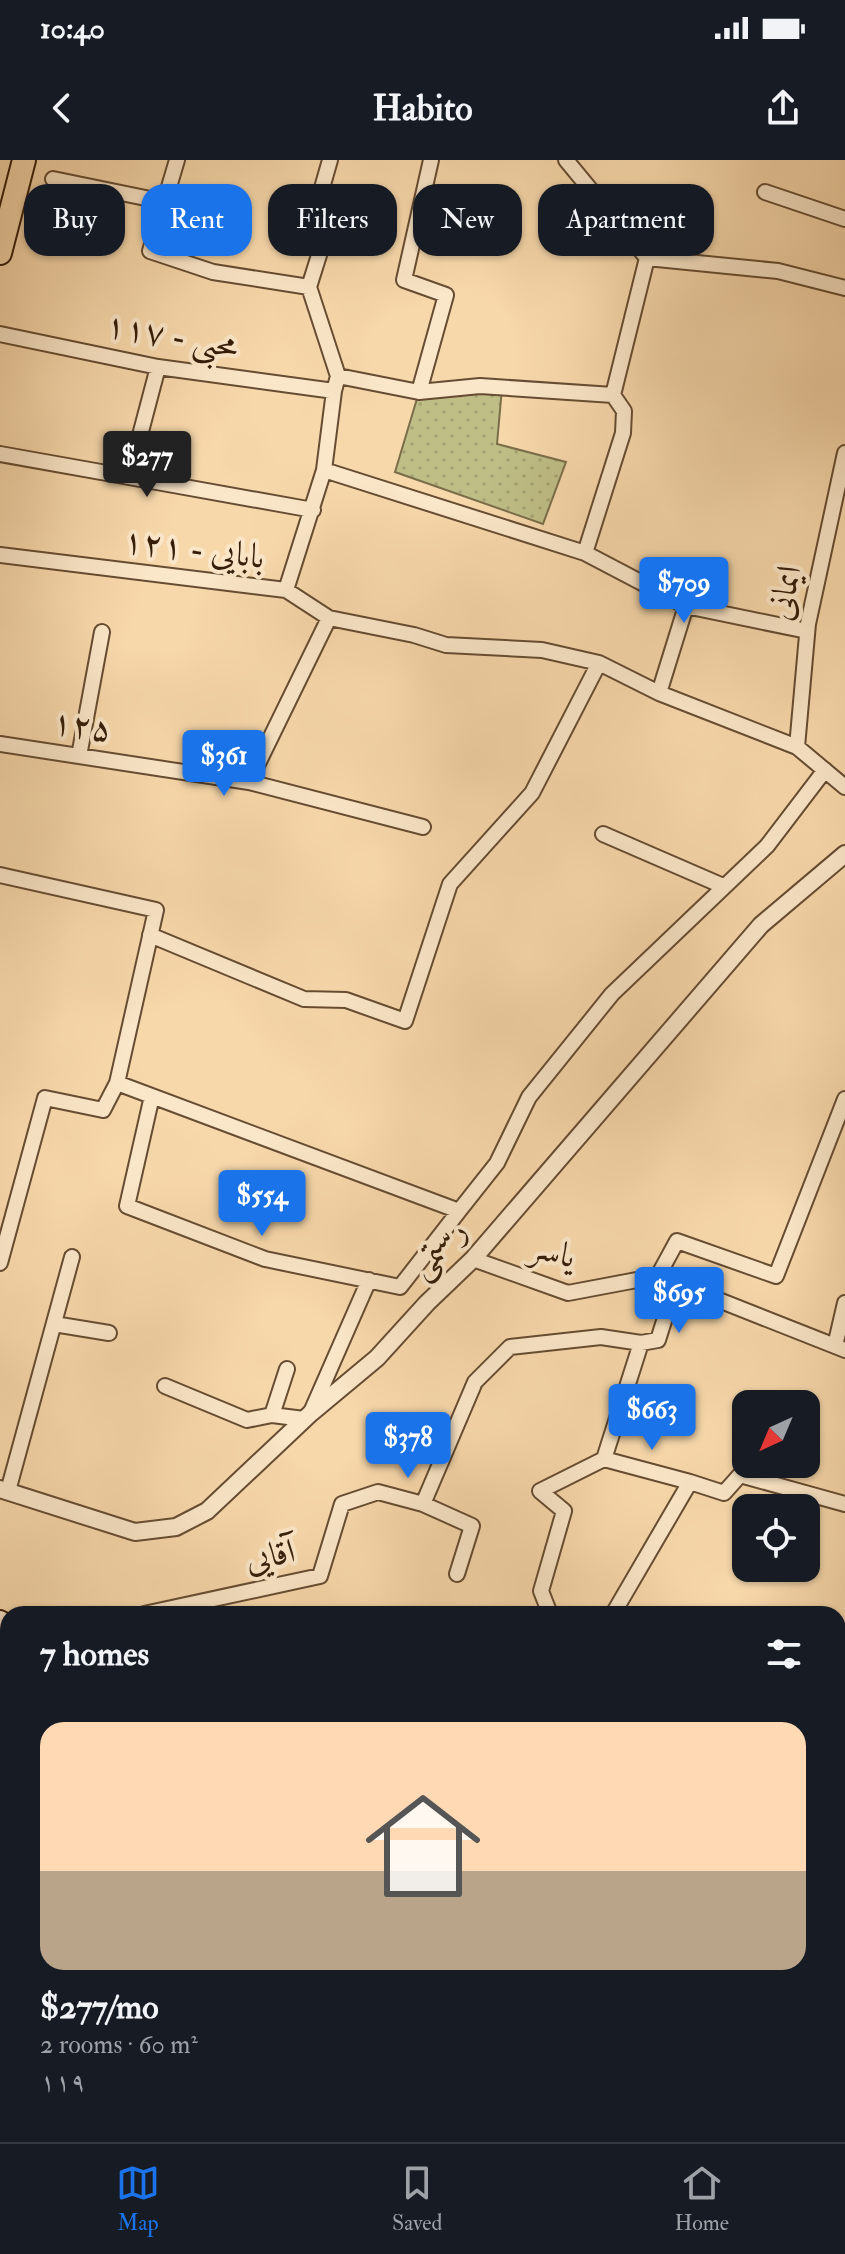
<!DOCTYPE html>
<html lang="en">
<head>
<meta charset="utf-8">
<style>
  :root { --surface:#171b24; --page:#20242c; --text:#f1f3f6; --muted:#9ea1a6; --line:#363941; --accent:#1a73e8 }
  body { margin:0; font-family:"IM FELL Double Pica",Amiri,serif; background:var(--page); color:var(--text); height:100vh; display:flex; flex-direction:column; font-size:30px; white-space:nowrap }
  * { box-sizing:border-box; margin:0 }
  p { font-size:26px; color:var(--muted) }
  .icon { flex:none; width:44px; height:44px; fill:none; stroke:currentColor; stroke-width:2; stroke-linecap:round; stroke-linejoin:round }
  .map { position:relative; flex:1; overflow:hidden }
  .drawer { position:absolute; left:0px; top:1446px; width:846px; height:536px; display:flex; flex-direction:column; background:var(--surface); border-radius:24px 24px 0 0; box-shadow:0 2px 6px #0004 }
  .drawer>* { flex:none }
  .hud { position:absolute; left:24px; top:24px; width:798px; height:72px; display:flex; gap:16px }
  .needle { width:52px; rotate:224deg }
  .controls { position:absolute; left:732px; top:1230px; display:grid; gap:16px }
  .controls a { display:grid; place-items:center; width:88px; height:88px; border-radius:16px; background:var(--surface); box-shadow:0 2px 6px #0004; font-size:40px }
  .price { position:absolute; translate:-50% -68px; padding:0 18px; border-radius:8px; background:var(--accent); color:#fff; font-size:26px; line-height:52px; filter:drop-shadow(0 2px 4px #0008) }
  .price::after { content:''; position:absolute; left:50%; top:48px; width:24px; height:18px; margin-left:-12px; background:inherit; clip-path:polygon(0 0,100% 0,50% 100%) }
  .price.selected { background:#222; color:#fff }
  ul { padding:0; list-style:none }
  li { display:grid; align-content:center; gap:16px; height:424px; padding:0 40px }
  li+li { border-top:2px solid var(--line) }
  li span { display:grid; place-items:center; height:248px; border-radius:24px; color:#555 }
  li>.icon { margin-inline-start:auto }
  span .icon { width:144px; height:144px; fill:#fffc; stroke-width:1 }
  li b { font-size:34px }
  h2 { display:flex; justify-content:space-between; align-items:center; height:96px; padding:0 40px; font-size:34px }
  .chip { padding:0 28px; border-radius:24px; background:var(--surface); box-shadow:0 2px 6px #0004; font-size:28px; line-height:72px }
  .chip.selected { background:var(--accent); color:#fff }
  .status { display:flex; justify-content:space-between; align-items:center; height:56px; padding:0 40px; background:var(--surface); direction:ltr }
  .status svg { height:22px; fill:currentColor }
  header { display:flex; justify-content:space-between; align-items:center; height:104px; padding:0 40px; background:var(--surface); font-size:36px; font-weight:700 }
  .tabs { display:flex; justify-content:space-around; align-items:center; height:112px; border-top:2px solid var(--line); background:var(--surface); font-size:22px; color:var(--muted) }
  .tabs a { display:grid; justify-items:center; gap:4px }
  .tabs .selected { color:var(--accent) }
  .map>svg:first-child { display:block }
  .park { fill:url(#park-dots); stroke:#7a6e48; stroke-width:2 }
  .lines { fill:none; stroke-linecap:round; stroke-linejoin:round }
  .minor-casing { stroke:#664c32; stroke-width:18 }
  .tertiary-casing { stroke:#664c32; stroke-width:20 }
  .secondary-casing { stroke:#351d09; stroke-width:22 }
  .primary-casing { stroke:#351d09; stroke-width:26 }
  .minor { stroke:#fae6c8; stroke-width:14 }
  .tertiary { stroke:#fae6c8; stroke-width:16 }
  .secondary { stroke:#fae6c8; stroke-width:18 }
  .primary { stroke:#f7d8ab; stroke-width:22 }
  .labels { text-anchor:middle; dominant-baseline:central; stroke-width:8; stroke-linejoin:round; paint-order:stroke }
  .street-label { font-size:34px; fill:#351d09; stroke:#fae6c8 }
</style>
</head>
<body>
<div class="status"><b>10:40</b><svg viewBox="0 0 49 12"><path d="M0 12V9h3v3zM5 12V6h3v6zM10 12V3h3v9zM15 12V0h3v12zM26 1h20v11H26zM47 4h2v5h-2z"/></svg></div>
<header><svg class="icon" aria-label="back" viewBox="0 0 24 24"><path d="M15 5l-7 7 7 7"/></svg>Habito<svg class="icon" aria-label="share" viewBox="0 0 24 24"><path d="M12 15V3M7 8l5-5 5 5M5 13v7h14v-7"/></svg></header>
<div class="map">
<svg width="845" height="1982" viewBox="0 0 845 1982">
  <defs>
    <pattern id="park-dots" width="8" height="8" patternUnits="userSpaceOnUse" patternTransform="scale(2)"><rect width="8" height="8" fill="#bfbe87"/><path d="M2 2h.1M6 6h.1" fill="none" stroke="#a5a373" stroke-width="1.8" stroke-linecap="round"/></pattern>
  </defs>
  <rect width="100%" height="100%" fill="#f7d8ab"/>
  <filter id="stains"><feTurbulence type="fractalNoise" baseFrequency=".0025" numOctaves="4"/><feColorMatrix values="0 0 0 0 .2 0 0 0 0 .09 0 0 0 0 .02 0 0 0 .5 -.17"/></filter>
  <radialGradient id="worn" r=".72"><stop offset=".6" stop-color="#630" stop-opacity="0"/><stop offset="1" stop-color="#630" stop-opacity=".3"/></radialGradient>
  <!-- park -->
  <path class="park" d="M502,228L497,284L566,302L543,364L395,312L419,232Z
    M838,1556L845,1558V1695L838,1691Z"/>
  <g class="lines">
    <defs>
      <path id="minor" d="M177,0L150,91L213,112L309,127
        M330,0L322,28L328,50L325,76L309,127L338,216
        M566,0L647,98L778,111L845,128
        M53,19L165,42
        M765,32L845,59
        M0,174L158,207L334,231
        M158,207L129,317L313,350
        M419,232L446,135L404,120L431,0
        M613,235L647,98
        M0,294L129,317
        M324,310L585,393L623,273L624,251L613,235L480,226L419,232L338,216L334,231L324,310L286,430L329,458L414,475L446,485L542,490L599,503L659,533L797,587L845,627
        M585,393L686,446L807,471
        M0,395L286,430
        M659,533L686,446
        M0,584L249,622L329,458
        M797,587L808,464L845,293
        M79,596L102,472
        M249,622L423,667
        M603,674L723,726
        M0,715L156,750L117,923L459,1051L497,1003L529,937L612,834L767,686L825,610
        M150,775L304,839L346,840L405,861L450,724L532,633L599,503
        M152,936L127,1046L265,1099L400,1127L459,1051
        M473,1099L568,1133L658,1116L845,1190
        M0,1103L45,938L103,950L117,923
        M658,1116L677,1081L776,1116L845,939
        M54,1164L109,1173
        M835,1186L845,1143
        M287,1209L272,1255L304,1259
        M165,1226L247,1260L272,1255
        M311,1252L369,1120
        M604,1299L690,1322
        M8,1331L72,1097
        M423,1344L472,1366L457,1414
        M144,1454L320,1416L342,1344L378,1332L423,1344L475,1222L510,1187L601,1177L641,1183L658,1180L676,1123
        M550,1454L541,1431L564,1351L540,1331L604,1299L641,1183
        M613,1454L690,1322L724,1333L740,1315L845,1344
        M838,1548L845,1551
        M0,1673L8,1675
        M838,1746L845,1756
        M0,1794L8,1797
        M0,1915L8,1880
        M301,1974L318,1982
        M603,1974L618,1982
        M476,1982L480,1974
        M670,1982L674,1974"/>
      <path id="tertiary" d="M0,1329L135,1372L176,1367L207,1351L311,1253L377,1198L427,1143L473,1099L761,765L845,694"/>
      <path id="secondary" d="M0,1460L8,1464
        M0,1532L8,1530
        M838,1882L845,1885
        M838,1920L845,1924"/>
      <path id="primary" d="M0,93L24,0"/>
    </defs>
    <!-- minor casing -->
    <use href="#minor" class="minor-casing"/>
    <!-- tertiary casing -->
    <use href="#tertiary" class="tertiary-casing"/>
    <!-- secondary casing -->
    <use href="#secondary" class="secondary-casing"/>
    <!-- primary casing -->
    <use href="#primary" class="primary-casing"/>
    <!-- minor -->
    <use href="#minor" class="minor"/>
    <!-- tertiary -->
    <use href="#tertiary" class="tertiary"/>
    <!-- secondary -->
    <use href="#secondary" class="secondary"/>
    <!-- primary -->
    <use href="#primary" class="primary"/>
  </g>
  <g class="labels">
    <!-- street labels -->
    <g class="street-label">
      <text transform="translate(172 176) rotate(10)">محبی - ۱۱۷</text>
      <text transform="translate(194 389) rotate(7)">بابایی - ۱۲۱</text>
      <text transform="translate(785 433) rotate(-79)">ایمانی</text>
      <text transform="translate(82 566) rotate(9)">۱۲۵</text>
      <text transform="translate(438 1089) rotate(-46)">رستمی</text>
      <text transform="translate(553 1092) rotate(14)">یاسر</text>
      <text transform="translate(270 1396) rotate(-12)">آقایی</text>
    </g>
  </g>
  <rect width="100%" height="100%" filter="url(#stains)"/>
  <rect width="100%" height="100%" fill="url(#worn)"/>
</svg>
<div class="controls">
<a><svg class="needle" viewBox="-14 -14 28 28"><path d="M0-13l5 13h-10z" fill="#e53935"/><path d="M0 13l5-13h-10z" fill="#9ea1a6"/></svg></a>
<a><svg class="icon" aria-label="locate" viewBox="0 0 24 24"><circle cx="12" cy="12" r="6"/><path d="M12 2v4M12 18v4M2 12h4M18 12h4"/></svg></a>
</div>
<b class="price selected" style="left:147px;top:339px">$277</b>
<b class="price" style="left:684px;top:465px">$709</b>
<b class="price" style="left:224px;top:638px">$361</b>
<b class="price" style="left:262px;top:1078px">$554</b>
<b class="price" style="left:679px;top:1175px">$695</b>
<b class="price" style="left:652px;top:1292px">$663</b>
<b class="price" style="left:408px;top:1320px">$378</b>
<div class="hud">
<a class="chip">Buy</a>
<a class="chip selected">Rent</a>
<a class="chip">Filters</a>
<a class="chip">New</a>
<a class="chip">Apartment</a>
</div>
<section class="drawer">
<h2>7 homes<svg class="icon" aria-label="filters" viewBox="0 0 24 24"><path d="M4 7h16M4 17h16"/><circle cx="9" cy="7" r="2"/><circle cx="15" cy="17" r="2"/></svg></h2>
<ul>
<li><span style="background:linear-gradient(#ffd9b3 60%,#b9a48a 0)"><svg class="icon" aria-label="home" viewBox="0 0 24 24"><path d="M3 11l9-7 9 7M6 9v11h12V9"/></svg></span><div><b>$277/mo</b><p>2 rooms · 60 m²</p><p>۱۱۹</p></div></li>
</ul>
</section>
</div>
<nav class="tabs">
<a class="selected"><svg class="icon" aria-label="map" viewBox="0 0 24 24"><path d="M3 6l6-2 6 2 6-2v14l-6 2-6-2-6 2zM9 4v14M15 6v14"/></svg>Map</a>
<a><svg class="icon" aria-label="saved" viewBox="0 0 24 24"><path d="M7 4h10v16l-5-4-5 4z"/></svg>Saved</a>
<a><svg class="icon" aria-label="home" viewBox="0 0 24 24"><path d="M3 11l9-7 9 7M6 9v11h12V9"/></svg>Home</a>
</nav>
</body>
</html>
